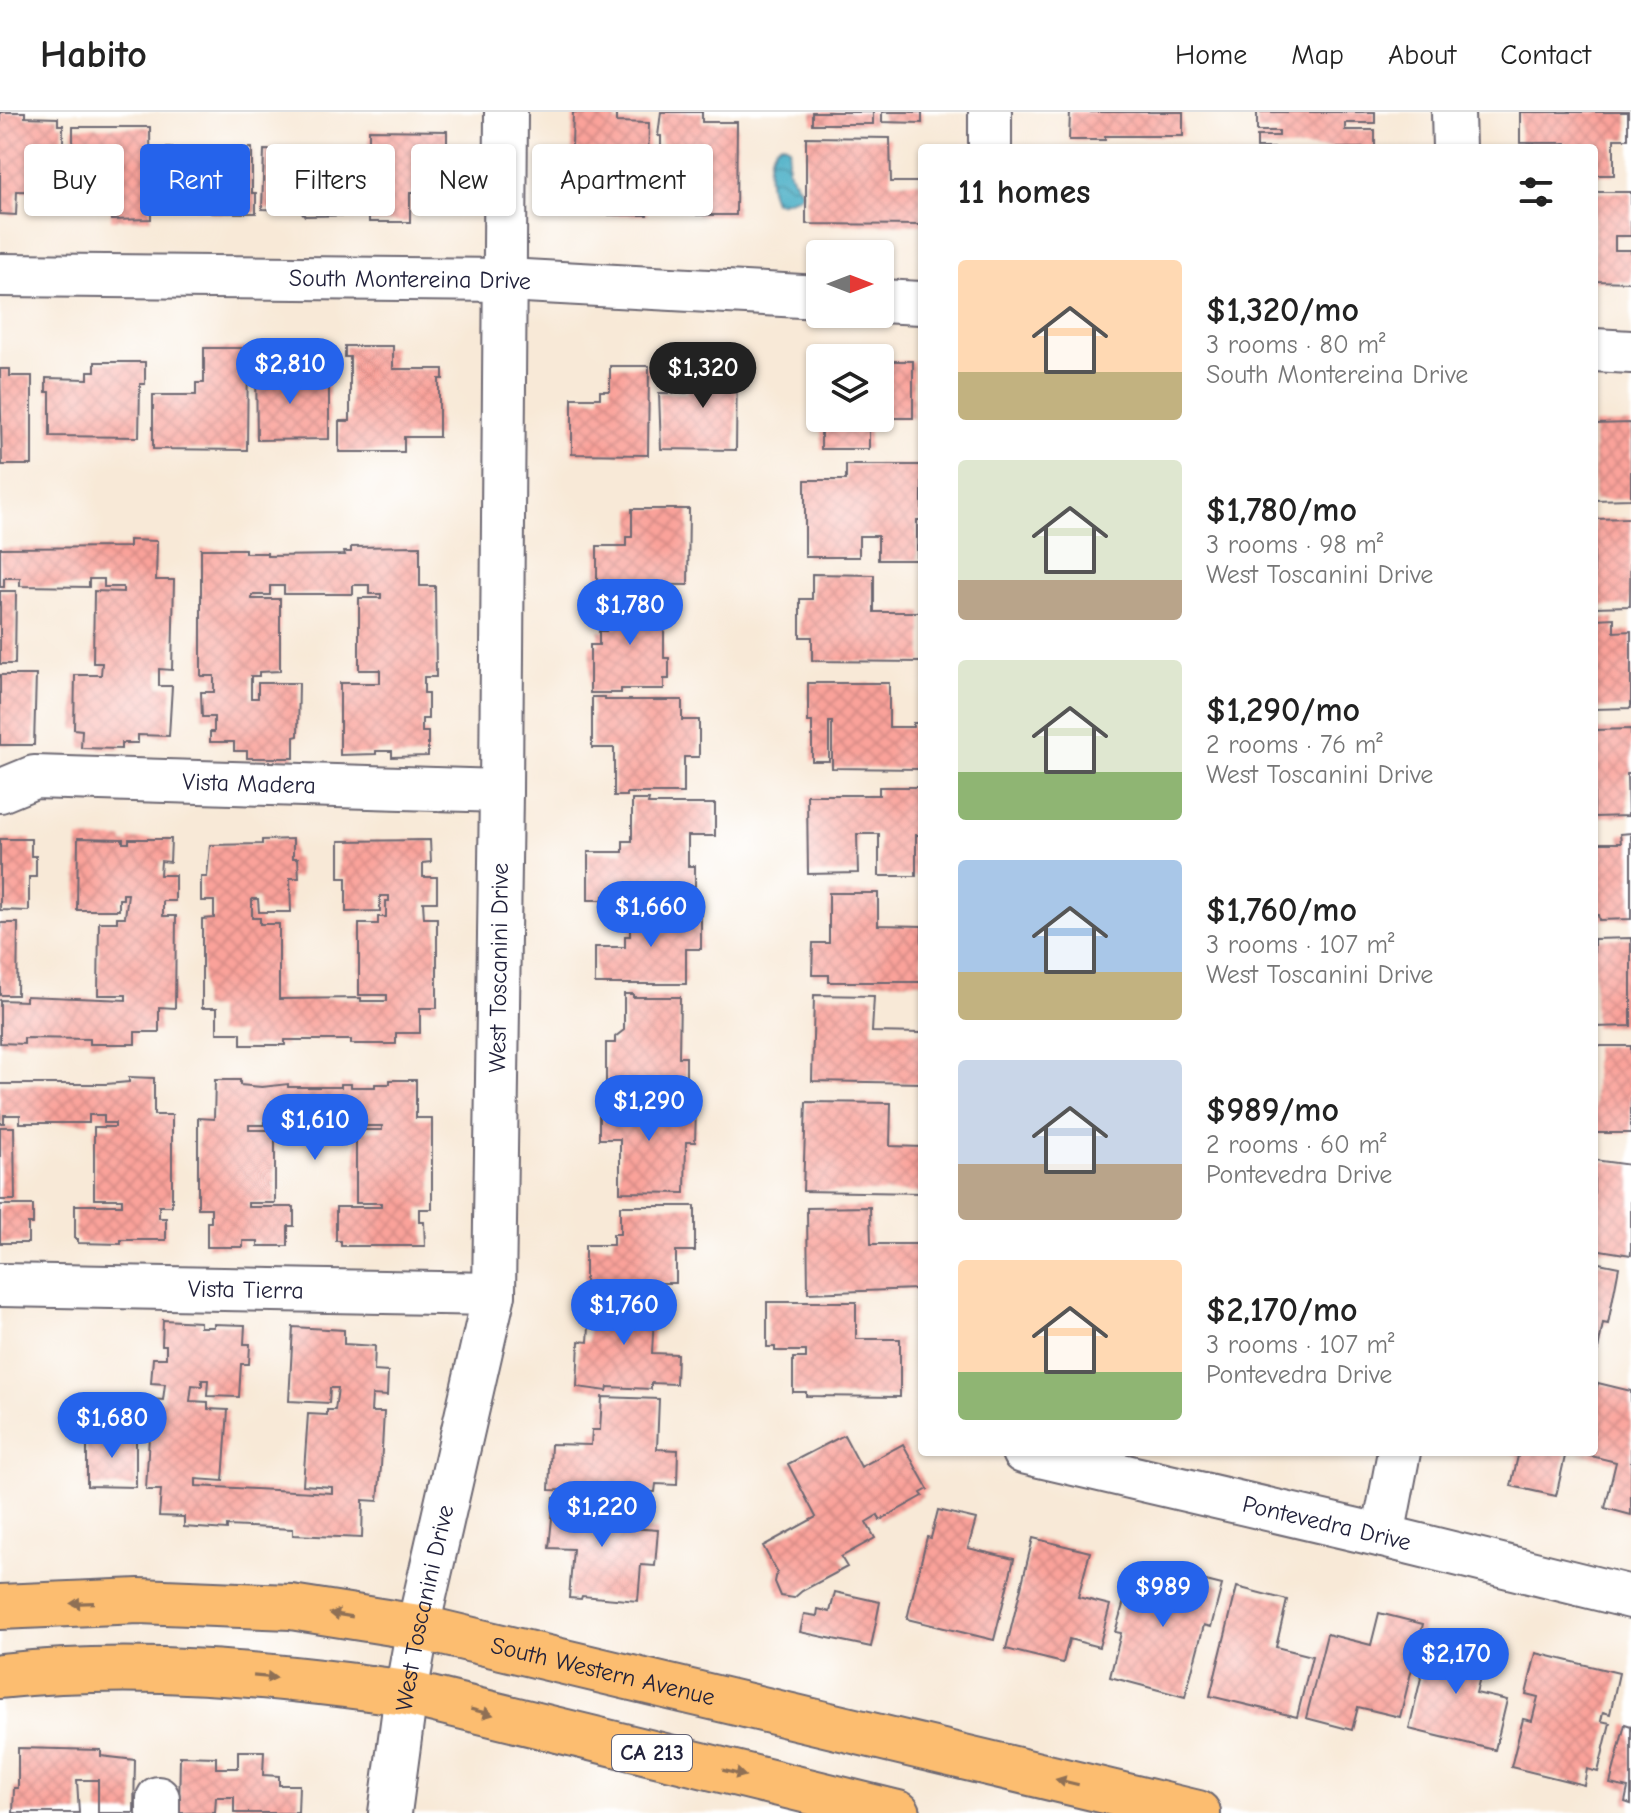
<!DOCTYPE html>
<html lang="en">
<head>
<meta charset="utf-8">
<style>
  :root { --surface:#fff; --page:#f2f2f2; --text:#222; --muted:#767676; --line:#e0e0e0; --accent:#2563eb }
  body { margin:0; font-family:"Comic Neue",sans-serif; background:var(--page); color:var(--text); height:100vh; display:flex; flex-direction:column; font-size:30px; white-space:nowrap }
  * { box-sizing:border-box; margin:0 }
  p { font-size:26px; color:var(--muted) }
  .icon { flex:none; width:44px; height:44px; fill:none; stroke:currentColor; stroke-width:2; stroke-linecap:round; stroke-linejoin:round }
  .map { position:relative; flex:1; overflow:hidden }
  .details { position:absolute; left:918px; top:32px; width:680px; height:1312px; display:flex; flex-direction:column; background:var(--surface); border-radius:8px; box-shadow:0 2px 6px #0004 }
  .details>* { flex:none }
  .top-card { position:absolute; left:24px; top:32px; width:760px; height:72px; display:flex; gap:16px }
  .needle { width:52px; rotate:90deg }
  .buttons { position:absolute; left:806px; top:128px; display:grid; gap:16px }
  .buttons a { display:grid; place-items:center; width:88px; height:88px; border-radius:8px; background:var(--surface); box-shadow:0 2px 6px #0004; font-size:40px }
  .price { position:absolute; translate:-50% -68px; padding:0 18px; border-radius:28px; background:var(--accent); color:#fff; font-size:26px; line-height:52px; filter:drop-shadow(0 2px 4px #0008) }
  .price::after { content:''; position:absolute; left:50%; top:48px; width:24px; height:18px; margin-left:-12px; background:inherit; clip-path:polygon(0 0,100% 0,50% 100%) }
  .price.selected { background:#222; color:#fff }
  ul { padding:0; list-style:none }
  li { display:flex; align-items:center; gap:24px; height:200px; padding:0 40px }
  li span { display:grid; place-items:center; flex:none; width:224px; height:160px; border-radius:8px; color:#555 }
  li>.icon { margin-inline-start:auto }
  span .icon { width:96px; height:96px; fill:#fffc; stroke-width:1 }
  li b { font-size:34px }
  h2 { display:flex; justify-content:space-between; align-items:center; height:96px; padding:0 40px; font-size:34px }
  .pill { padding:0 28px; border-radius:8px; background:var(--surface); box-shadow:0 2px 6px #0004; font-size:28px; line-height:72px }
  .pill.selected { background:var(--accent); color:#fff }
  header { display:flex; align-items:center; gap:48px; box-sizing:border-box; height:112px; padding:0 40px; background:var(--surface); border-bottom:2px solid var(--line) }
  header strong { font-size:38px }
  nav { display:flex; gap:44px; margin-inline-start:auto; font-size:28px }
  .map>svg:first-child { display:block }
  .water { fill:url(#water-waves); stroke:#346880; stroke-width:2 }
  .building { fill:url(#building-cross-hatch) }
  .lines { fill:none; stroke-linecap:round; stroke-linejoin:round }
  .street-casing { stroke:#6d6872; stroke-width:46 }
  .primary-casing { stroke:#6d6872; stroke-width:48 }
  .street { stroke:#fff; stroke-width:42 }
  .primary { stroke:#fcbd6f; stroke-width:44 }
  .oneway { fill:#8f7055 }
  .labels { text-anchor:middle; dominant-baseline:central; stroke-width:8; stroke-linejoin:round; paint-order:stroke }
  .shield { fill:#fff; stroke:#646476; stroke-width:2 }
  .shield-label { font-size:22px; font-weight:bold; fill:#22223b }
  .street-label { font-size:24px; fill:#22223b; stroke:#fff }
</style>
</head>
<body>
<header>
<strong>Habito</strong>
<nav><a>Home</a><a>Map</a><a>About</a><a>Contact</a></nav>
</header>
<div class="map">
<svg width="1631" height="1701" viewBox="0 0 1631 1701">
  <defs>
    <pattern id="water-waves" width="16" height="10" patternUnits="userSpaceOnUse" patternTransform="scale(2)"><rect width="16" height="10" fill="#46adc5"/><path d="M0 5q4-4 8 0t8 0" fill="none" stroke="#3a8ca1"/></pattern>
    <pattern id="building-cross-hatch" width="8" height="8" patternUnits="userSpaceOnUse" patternTransform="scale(2)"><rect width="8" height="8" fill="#faa29a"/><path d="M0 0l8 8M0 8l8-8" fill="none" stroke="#d68b86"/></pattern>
  </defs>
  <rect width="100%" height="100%" fill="#fff"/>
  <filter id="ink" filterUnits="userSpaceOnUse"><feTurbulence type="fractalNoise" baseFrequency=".0125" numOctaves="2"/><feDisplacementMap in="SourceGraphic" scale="16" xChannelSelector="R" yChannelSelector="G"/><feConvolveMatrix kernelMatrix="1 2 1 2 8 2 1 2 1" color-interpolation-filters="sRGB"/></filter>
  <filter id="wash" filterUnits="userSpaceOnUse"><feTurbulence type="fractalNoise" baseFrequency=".006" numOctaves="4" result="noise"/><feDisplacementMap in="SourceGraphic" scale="32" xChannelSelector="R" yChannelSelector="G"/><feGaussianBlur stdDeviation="1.8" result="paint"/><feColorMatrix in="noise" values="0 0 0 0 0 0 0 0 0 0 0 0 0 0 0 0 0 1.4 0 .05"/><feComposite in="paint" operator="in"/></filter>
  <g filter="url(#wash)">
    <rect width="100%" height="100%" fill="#f8e9d7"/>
    <!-- water -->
    <path class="water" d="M782,31L790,35C784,65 790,57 802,81L800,84L779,91L774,89C767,72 764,40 782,31Z"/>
    <g id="blocks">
      <!-- building -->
      <path class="building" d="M0,0H25V5L58,6V13H63V65H67V80L17,79L16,103L0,102Z
        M573,0L616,1V10L649,11L647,103H609V75H599V67H571Z
        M661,0H702V10H737L736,103H697V73H686V68H661V24H658Z
        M812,0H873V12H812Z
        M882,0H922V11L882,10Z
        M1070,0H1183V24H1105V28H1069Z
        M1257,0H1375V11H1345V18H1375V36H1257V24H1279V19H1257Z
        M1520,0H1628V27H1614V63H1594V36H1566V31H1520Z
        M73,15H150L151,107L111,108V77H101V72H73Z
        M369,18L447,19V75H420V81H410V110H369Z
        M806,25L890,26L891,70H920L922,113L806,112Z
        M162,36H252V81H256V101H211V97H195V93H160L159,83H163Z
        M264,38L356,40L357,92H360V103L305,104L300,98L262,97Z
        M1594,80H1631V124H1615V138H1631V170L1594,169Z
        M345,234H393V257H443V267H439V325H404V340H339V309H350V245H345Z
        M204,236H248L247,338L153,337V283H196V271H204Z
        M697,245L737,246L736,338L661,337L659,281H687L688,274L697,275Z
        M880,249H913V306H880Z
        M95,250H145V272H140L139,325L50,324V280H46V266L88,267V259H95Z
        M256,254H297V267H305V272H329V327L257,328Z
        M610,254H649L648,343L572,342V286H600V279H610Z
        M0,257H10V264H32V353H2Z
        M821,306H869V337H821Z
        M1631,311V387L1594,388V312Z
        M846,353H922V408H917V448H878V424H859V445H805V368H846Z
        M632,397H689L688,473L597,472V434H626V425H632Z
        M1631,406L1630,494L1594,495V407Z
        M129,428L157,429L156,468H174L172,558L159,557V574H172L169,624L138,623V631H121V637L81,636L82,618L74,617L75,563H101L102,551H93L94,479L123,480V475H104V467H89V475L20,474V466H4V475H0V436L129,435Z
        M420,434V474H435L436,565H424V581H428V607H422V620H428V644L392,645V639H376V642L340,643V571H380V558H359V486H381V482H369V473H353V482H284V474H270V483H252V487H280V559L259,560V564H251V586H258V571H299L298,624L294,625V646H247V639H234V630H210V620H214V605H202L201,580H214V564H201V437H245V441H267V444L345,443L344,440H351V435Z
        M812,462L874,463V500H922V550L812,549V525H800V487H812Z
        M0,479H16L15,552H0Z
        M607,484L664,486V546H669V567H664V577H621V581H590V533H599V519H606Z
        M1614,506V520L1631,519V596L1594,597L1595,507Z
        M0,563H36L34,633H0Z
        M808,571H889V615H913V611H922L921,657L832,656V610H829V649H812V610H808Z
        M592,585H605V588H682V608H699V645H684V681H627V684H614V636H592Z
        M1631,617V662H1627L1628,704L1594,705V618Z
        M879,675H922V723H916V764H879V722H857L858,761L808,762L807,683H879Z
        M632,688H649L648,692H715V724H688V754H695V774H689V785H636V788H623V784H603V788H588V740H623V729H632Z
        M1631,721V807L1599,808L1598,803H1594V731H1621L1620,722Z
        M78,726L123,727V731H129V727H171L170,750L161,749L160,763H175V789H163V804H176L175,896L159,895V920H135V932H90V927L24,926V932L0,931V888L26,889V884L126,888V883H98L99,810H117V805H125L128,782H123V787H119V798H77Z
        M0,727H31V744H36V765H29V799L0,798Z
        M293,727V746H298L299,766H290L291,800H259L258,787H252V806H260V812H279V887L361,886V889H387V883H359V812H378V805H386V789H389V784H380V799L346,800V766H339V729L430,728L431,750L423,751V765H437V790H423L424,806H437V896H420V921H396V932H351V928H285V933H241V921H217V896H202V807L214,806V789H201V765H207L210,733L262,732V728Z
        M829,781H878V813L922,814V870H829V863H812L813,831H829Z
        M630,796H687V799H701V837H686V872H595V835H625V824H630Z
        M0,811H18L17,883H0Z
        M1631,826V914L1594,915V827Z
        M624,882H633V885H680L679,945H686V965H680V976H630V979L606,976V931H615V925L624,918Z
        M814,883L874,884L872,920L922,921V971L812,969Z
        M1594,934H1631V1021H1594Z
        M129,965L154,966V1003H172V1094H159V1106H166V1128H121V1132L78,1131V1127H75V1093H122V1087H94V1015H115V1011H104V1003H89V1011H20V1003H4V1011H0V972H106L129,970Z
        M215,968H240V973L262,975L288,972V975H341V972H351V975H375V972H390V968H416V1006H432V1097H419V1110H424L425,1134H341V1129H336V1095H381V1091H356V1018H382V1014H365V1005H350V1015H281V1005H265V1013H249V1018H275V1091H248V1095H294V1114H288V1134H258V1129H243V1135H207V1110H211V1096H198V1006L214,1007Z
        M599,988H645V991L686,992V997H696L695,1030H686L685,1081L620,1080V1027H599Z
        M806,990L891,991L890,1034L922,1035V1081L803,1079Z
        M0,1015H14L15,1088H0Z
        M1594,1048L1631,1053V1143L1594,1137Z
        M0,1093H33V1112H28V1131H0Z
        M620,1094H695V1139H676V1171H585V1133H613V1122H620Z
        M870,1095L871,1132H917V1177L808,1181L807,1096Z
        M1594,1150L1619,1155L1608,1212L1603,1211L1598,1238L1594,1237Z
        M598,1181L655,1185L652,1241L677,1242L676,1272L651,1271V1277L608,1275L607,1279L577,1275L579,1229L588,1230L589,1215L597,1216Z
        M767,1190H856V1227H900V1285L806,1284V1280H793V1246H806V1239H775V1235H767Z
        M163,1208L200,1210V1215H214V1212L245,1213L244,1232H250L249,1252H241L239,1285L207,1284L208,1268H202V1274L192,1273L190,1289L208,1290V1297L228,1298L223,1369L196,1367V1374L332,1381V1375L303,1373L308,1302L327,1303V1298H335L338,1276H330L329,1291L289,1289L293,1215L344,1218V1232L375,1234L374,1259L388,1260L387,1284L372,1283L371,1300H384L381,1355L378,1389L363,1388L362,1426L293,1423V1417L227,1414V1418L184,1415V1405L159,1404L161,1378H146L151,1287L163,1288L165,1272L151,1271L153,1246H166V1233H162Z
        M1598,1271L1631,1279V1403L1605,1396L1616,1350L1579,1341L1594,1340V1286Z
        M602,1285L659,1287L657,1337L678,1338L677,1373L656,1372L655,1380L549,1378L551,1332L591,1333L592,1318H600Z
        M136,1322V1375L87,1374V1323Z
        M844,1323L861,1355L903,1332L928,1377L921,1381L923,1384L880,1408L878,1403L866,1410L875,1426L841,1445L847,1455L802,1479L794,1486L781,1484L775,1470L777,1460L763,1434L816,1405L788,1352Z
        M1507,1340H1566L1556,1384L1511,1374L1518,1344Z
        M554,1386L567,1387V1390L632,1396L630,1416L658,1418L655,1454L641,1453L638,1489L582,1484L581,1487L569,1486L573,1437L549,1436Z
        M938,1398L976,1407L968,1436L1014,1447L994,1528L907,1507L927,1425L931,1426Z
        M1033,1426L1090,1440L1078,1485L1110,1493L1099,1535L1069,1527L1063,1551L1006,1537Z
        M1134,1455L1173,1466L1174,1461L1222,1473L1211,1515L1204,1513L1185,1585L1110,1565L1121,1521L1115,1520Z
        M1237,1475L1287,1488L1276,1535L1312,1544L1297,1605L1210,1584Z
        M835,1480L880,1490L871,1535L800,1520L804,1502L817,1504L818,1497L830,1500Z
        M1379,1501L1423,1512L1400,1605L1358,1595L1352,1618L1306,1606L1327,1522L1371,1533Z
        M1431,1523L1487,1537L1476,1581L1507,1588L1495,1638L1409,1617Z
        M1536,1541L1619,1561L1610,1602L1603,1600L1601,1609L1610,1611L1598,1660L1587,1657L1584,1673L1511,1655L1523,1607L1532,1609L1538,1585L1526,1582Z
        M1625,1612L1631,1614V1692L1625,1690L1628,1676L1610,1672Z
        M18,1636L101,1638V1644L135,1648L134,1701H98V1668H77L79,1701H13L14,1676H18Z
        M238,1639H264L263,1663L279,1664V1673H299L298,1701H234V1685H216L215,1701H179L180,1644L216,1645V1656H238Z"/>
    </g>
  </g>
  <g filter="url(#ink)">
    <use href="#blocks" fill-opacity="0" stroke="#6d6872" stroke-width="2"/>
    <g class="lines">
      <defs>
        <g id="street">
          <path d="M1453,0L1454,36"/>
          <path d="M990,36V0"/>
          <path id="s1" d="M0,163L506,168L820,185"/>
          <path d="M880,189L922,191"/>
          <path d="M1594,238L1631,240"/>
          <path id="s2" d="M0,679L34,665L501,679"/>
          <path id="s3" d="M0,1173L494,1182"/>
          <path id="s4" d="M1023,1340L1383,1424L1631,1485"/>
          <path d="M1383,1424L1399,1340"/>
          <path d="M158,1686V1701"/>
          <path id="s5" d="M390,1701L406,1581L418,1515L494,1182L501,679L506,0"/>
        </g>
        <g id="primary">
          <path id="s6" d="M0,1495L139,1489L291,1495L418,1515L1198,1701"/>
          <path d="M0,1564C135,1549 272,1562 406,1581L898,1701"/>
        </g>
      </defs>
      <!-- street casing -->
      <use href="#street" class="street-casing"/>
      <!-- primary casing -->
      <use href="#primary" class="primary-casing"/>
      <!-- street -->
      <use href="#street" class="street"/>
      <!-- primary -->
      <use href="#primary" class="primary"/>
    </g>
    <!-- one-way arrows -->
    <defs><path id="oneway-solid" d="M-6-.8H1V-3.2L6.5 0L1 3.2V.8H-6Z" transform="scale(2)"/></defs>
    <g class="oneway">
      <use href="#oneway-solid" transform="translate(82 1491) rotate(178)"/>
      <use href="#oneway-solid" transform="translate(341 1503) rotate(-171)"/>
      <use href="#oneway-solid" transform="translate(265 1565) rotate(5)"/>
      <use href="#oneway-solid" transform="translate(482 1600) rotate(14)"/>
      <use href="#oneway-solid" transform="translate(734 1661) rotate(14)"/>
      <use href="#oneway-solid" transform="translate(1067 1670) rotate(-167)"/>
    </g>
  </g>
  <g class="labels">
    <!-- shield labels -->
    <rect class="shield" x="612" y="1623" width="80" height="36" rx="6"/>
    <g class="shield-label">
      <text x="652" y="1641">CA 213</text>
    </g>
    <!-- street labels -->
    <g class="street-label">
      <text stroke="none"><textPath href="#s1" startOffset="410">South Montereina Drive</textPath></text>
      <text stroke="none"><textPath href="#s2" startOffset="252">Vista Madera</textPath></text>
      <text stroke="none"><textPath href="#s5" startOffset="856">West Toscanini Drive</textPath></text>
      <text stroke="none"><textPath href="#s3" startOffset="246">Vista Tierra</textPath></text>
      <text stroke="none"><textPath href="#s4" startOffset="312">Pontevedra Drive</textPath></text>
      <text stroke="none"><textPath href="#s5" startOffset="208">West Toscanini Drive</textPath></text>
      <text stroke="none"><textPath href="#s6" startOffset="610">South Western Avenue</textPath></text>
    </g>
  </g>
</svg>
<div class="buttons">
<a><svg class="needle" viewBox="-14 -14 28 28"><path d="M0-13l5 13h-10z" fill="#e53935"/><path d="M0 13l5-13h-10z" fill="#767676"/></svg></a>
<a><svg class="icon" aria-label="layers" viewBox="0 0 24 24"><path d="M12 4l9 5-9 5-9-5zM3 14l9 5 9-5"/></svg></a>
</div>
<b class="price" style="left:290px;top:294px">$2,810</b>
<b class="price selected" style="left:703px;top:298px">$1,320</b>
<b class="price" style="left:630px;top:535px">$1,780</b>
<b class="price" style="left:651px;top:837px">$1,660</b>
<b class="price" style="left:649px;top:1031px">$1,290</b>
<b class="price" style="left:315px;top:1050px">$1,610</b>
<b class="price" style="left:624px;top:1235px">$1,760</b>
<b class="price" style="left:112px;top:1348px">$1,680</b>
<b class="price" style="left:602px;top:1437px">$1,220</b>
<b class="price" style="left:1163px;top:1517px">$989</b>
<b class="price" style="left:1456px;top:1584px">$2,170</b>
<div class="top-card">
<a class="pill">Buy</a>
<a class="pill selected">Rent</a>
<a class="pill">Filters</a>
<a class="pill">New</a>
<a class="pill">Apartment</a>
</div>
<section class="details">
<h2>11 homes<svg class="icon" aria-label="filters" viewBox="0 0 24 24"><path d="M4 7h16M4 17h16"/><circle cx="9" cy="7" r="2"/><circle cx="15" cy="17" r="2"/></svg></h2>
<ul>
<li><span style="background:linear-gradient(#ffd9b3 70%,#c2b280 0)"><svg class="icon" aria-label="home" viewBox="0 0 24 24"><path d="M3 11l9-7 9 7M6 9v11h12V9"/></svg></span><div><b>$1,320/mo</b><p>3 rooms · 80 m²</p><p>South Montereina Drive</p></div></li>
<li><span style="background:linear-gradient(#dfe7d0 75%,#b9a48a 0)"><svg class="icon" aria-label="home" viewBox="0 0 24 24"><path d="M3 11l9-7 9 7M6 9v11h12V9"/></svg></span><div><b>$1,780/mo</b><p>3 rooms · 98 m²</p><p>West Toscanini Drive</p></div></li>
<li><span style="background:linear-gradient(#dfe7d0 70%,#8fb573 0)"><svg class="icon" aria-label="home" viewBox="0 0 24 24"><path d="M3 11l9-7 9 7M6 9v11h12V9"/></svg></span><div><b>$1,290/mo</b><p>2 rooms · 76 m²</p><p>West Toscanini Drive</p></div></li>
<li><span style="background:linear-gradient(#a9c7e8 70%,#c2b280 0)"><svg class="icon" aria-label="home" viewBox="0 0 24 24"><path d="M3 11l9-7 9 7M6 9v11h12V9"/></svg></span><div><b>$1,760/mo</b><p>3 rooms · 107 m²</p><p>West Toscanini Drive</p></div></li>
<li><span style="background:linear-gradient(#c9d6e8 65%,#b9a48a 0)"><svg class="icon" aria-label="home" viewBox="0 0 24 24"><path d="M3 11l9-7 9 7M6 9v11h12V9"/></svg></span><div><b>$989/mo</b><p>2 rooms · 60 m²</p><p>Pontevedra Drive</p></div></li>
<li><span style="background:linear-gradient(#ffd9b3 70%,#8fb573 0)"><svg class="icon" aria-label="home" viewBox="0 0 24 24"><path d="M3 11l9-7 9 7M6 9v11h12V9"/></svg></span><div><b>$2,170/mo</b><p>3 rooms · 107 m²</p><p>Pontevedra Drive</p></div></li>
</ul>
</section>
</div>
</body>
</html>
